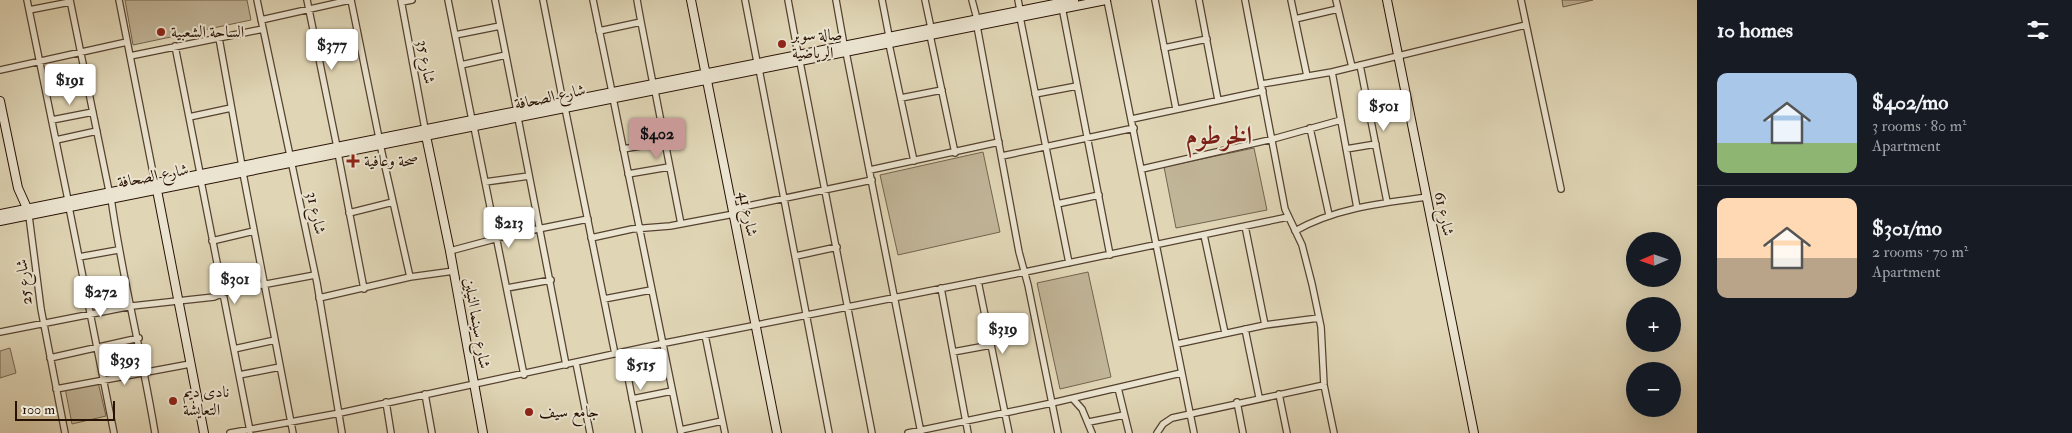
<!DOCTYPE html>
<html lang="en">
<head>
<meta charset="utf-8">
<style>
  :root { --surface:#171b24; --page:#242831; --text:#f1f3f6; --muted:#9ea1a6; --line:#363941; --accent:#c59692 }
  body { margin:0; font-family:"IM FELL Double Pica",Amiri,serif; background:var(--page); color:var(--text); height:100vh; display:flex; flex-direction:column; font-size:19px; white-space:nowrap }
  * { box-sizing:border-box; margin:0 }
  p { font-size:16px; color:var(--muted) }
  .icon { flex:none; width:28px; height:28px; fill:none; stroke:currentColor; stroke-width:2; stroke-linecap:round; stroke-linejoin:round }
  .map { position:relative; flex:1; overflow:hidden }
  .drawer { display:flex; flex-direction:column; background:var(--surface); width:375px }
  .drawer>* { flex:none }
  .needle { width:32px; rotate:268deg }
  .buttons { position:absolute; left:1626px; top:232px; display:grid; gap:10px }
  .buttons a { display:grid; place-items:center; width:55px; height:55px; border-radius:50%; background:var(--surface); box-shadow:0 5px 20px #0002; font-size:25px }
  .scale { position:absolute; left:15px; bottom:12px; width:100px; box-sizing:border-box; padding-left:5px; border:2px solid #271103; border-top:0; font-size:14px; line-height:18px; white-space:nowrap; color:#271103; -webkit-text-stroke:4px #ebe4d0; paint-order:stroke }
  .price { position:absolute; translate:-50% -42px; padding:0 11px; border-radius:5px; background:#fff; color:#222; font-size:16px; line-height:32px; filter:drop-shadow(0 1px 2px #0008) }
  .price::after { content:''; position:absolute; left:50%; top:30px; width:15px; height:11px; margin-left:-8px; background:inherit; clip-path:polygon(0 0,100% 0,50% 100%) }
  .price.selected { background:var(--accent); color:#111 }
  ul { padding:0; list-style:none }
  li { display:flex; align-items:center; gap:15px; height:125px; padding:0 20px }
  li+li { border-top:1px solid var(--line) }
  li span { display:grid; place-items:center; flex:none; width:140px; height:100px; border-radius:10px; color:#555 }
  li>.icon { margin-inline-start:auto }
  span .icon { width:60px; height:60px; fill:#fffc; stroke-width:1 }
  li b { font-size:21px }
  h2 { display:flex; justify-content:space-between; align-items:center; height:60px; padding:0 20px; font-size:21px }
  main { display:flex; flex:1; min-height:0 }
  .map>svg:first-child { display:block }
  .green { fill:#c1b598; stroke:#74634e }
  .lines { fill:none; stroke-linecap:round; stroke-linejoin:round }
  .street-casing { stroke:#554230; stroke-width:8 }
  .secondary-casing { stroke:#271103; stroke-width:10 }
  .street { stroke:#ebe4d0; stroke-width:5.5 }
  .secondary { stroke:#ebe4d0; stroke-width:8 }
  .poi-dot { fill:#8f2418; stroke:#ebe4d0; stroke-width:2 }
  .labels { text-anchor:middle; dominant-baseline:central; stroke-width:4; stroke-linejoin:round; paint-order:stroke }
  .poi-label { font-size:16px; fill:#271103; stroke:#ebe4d0; text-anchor:start }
  .street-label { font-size:16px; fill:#271103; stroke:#ebe4d0 }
  .town-label { font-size:26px; font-weight:bold; fill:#7a1f14; stroke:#ebe4d0 }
</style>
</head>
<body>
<main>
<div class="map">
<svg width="1697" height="433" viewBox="0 0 1697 433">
  <rect width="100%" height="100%" fill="#e0d6b6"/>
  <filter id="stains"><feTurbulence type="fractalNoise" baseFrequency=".004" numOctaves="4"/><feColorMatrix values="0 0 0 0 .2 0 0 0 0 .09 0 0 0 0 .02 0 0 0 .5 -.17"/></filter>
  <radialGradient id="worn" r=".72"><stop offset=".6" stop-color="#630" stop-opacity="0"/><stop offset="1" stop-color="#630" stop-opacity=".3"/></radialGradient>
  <!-- green -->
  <path class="green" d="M125,0H247L251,20L133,45Z
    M1562,0H1593L1563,7Z
    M1254,148L1267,210L1176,228L1164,167Z
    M983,152L1000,232L898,255L880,175Z
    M1088,272L1111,377L1060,389L1037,283Z
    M10,348L16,373L0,378V351Z
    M98,382L106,416L72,424L65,388Z"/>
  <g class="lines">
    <defs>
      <path id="street" d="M27,0L68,200
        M70,0L109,191
        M119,0L155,183
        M257,0L317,283L342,433
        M307,0L337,147
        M351,0L379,138
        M401,0L425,129
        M448,0L472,120
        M495,0L517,111
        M543,0L563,102
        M593,0L612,92
        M637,0L641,22
        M745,0L757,62
        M788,0L798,54
        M836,0L844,45
        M882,0L889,36
        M925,0L931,28
        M972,0L977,19
        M1018,0L1020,10
        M1107,0L1194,433
        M1155,0L1176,109
        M1199,0L1218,100
        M1245,0L1285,209L1302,245L1312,284L1321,327L1324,385L1334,433
        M1291,0L1307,76
        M1336,0L1352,67
        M1521,0L1561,189
        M402,2L412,0
        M1062,7L1110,255
        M29,10L70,2
        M1020,17L1069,263
        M1295,19L1338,9
        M261,20L350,0
        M977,26L1019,252L1028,285L1058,433
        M599,31L641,22L653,84
        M455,35L500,26
        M930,35L955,153
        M219,38L242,166
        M889,44L914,161
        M175,46L200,173
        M1164,48L1207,39
        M846,52L921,433
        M130,56L263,29
        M800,62L872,433
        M461,65L506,55
        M1360,65L1387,202
        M759,69L829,433
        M0,70L127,42
        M1332,72L1357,208
        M1262,84L1332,72L1526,25
        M655,91L681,224
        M1035,94L1077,86
        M613,98L681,433
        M901,98L942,90
        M565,108L615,354
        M189,117L231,108
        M518,118L566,365
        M1132,119L1263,91
        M52,120L93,112
        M474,127L524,375
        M1310,128L1329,215
        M56,140L97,131
        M380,144L410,277
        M623,149L664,142
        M1346,149L1376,144
        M338,153L364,289
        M1002,156L1134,128
        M1142,169L1273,139L1341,120
        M870,170L999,142
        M243,173L293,433
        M628,174L669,167
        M201,181L250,431
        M485,182L529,176
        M111,198C122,277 142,354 155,433
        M1057,204L1099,195
        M69,207L114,433
        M733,209L872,180
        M349,213L393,202
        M29,216L41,309L65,433
        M1245,226L1265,325
        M1295,231C1335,208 1382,203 1427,197
        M1204,235L1225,333
        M591,238L632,229L670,226L734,214
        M212,241L254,231
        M450,251L513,234L588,219
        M796,256L837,247
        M79,257L118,250
        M978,281L1009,433
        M507,288L551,280
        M941,288L968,433
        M319,298L410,277L454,271
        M604,299L651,290
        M1245,329L1259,397
        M0,332L132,306L214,297L229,291L315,275
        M705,335L725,433
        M1177,344L1265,325L1319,318
        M234,349L275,340
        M623,352L639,433
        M953,352L991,345
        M50,358L139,338
        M576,363L590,433
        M239,375L280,367
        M1118,388L1129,433
        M56,389L190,364
        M425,394L432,433
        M1279,394L1287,433
        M632,399L672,391
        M1073,399L1082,409L1092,433
        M386,402L391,433
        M1237,402L1243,433
        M1089,422L1124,415
        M681,430L722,421
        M230,433L340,413L660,344L1025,272L1288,217
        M908,433L1052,403L1181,373
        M1157,433L1163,424L1172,418L1324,385"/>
      <path id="secondary" d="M691,0L777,433
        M1387,0L1474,433
        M0,101L18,188L27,208
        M425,131L450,251L483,433
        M156,185L204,433
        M0,214L1074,0
        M0,221L1106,0"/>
    </defs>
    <!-- street casing -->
    <use href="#street" class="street-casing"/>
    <!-- secondary casing -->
    <use href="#secondary" class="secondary-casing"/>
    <!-- street -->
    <use href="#street" class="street"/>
    <!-- secondary -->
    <use href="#secondary" class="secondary"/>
  </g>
  <!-- markers -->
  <g class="poi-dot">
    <circle cx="161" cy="32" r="5"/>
    <circle cx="782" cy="44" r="5"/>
    <path d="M350.5 153.5h5v5h5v5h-5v5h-5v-5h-5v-5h5z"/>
    <circle cx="173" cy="401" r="5"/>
    <circle cx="529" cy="412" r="5"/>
  </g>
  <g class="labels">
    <!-- poi labels -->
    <g class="poi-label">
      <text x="171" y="32">الساحة الشعبية</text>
      <text x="792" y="35">صالة سوبر<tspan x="792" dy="18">الرياضية</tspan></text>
      <text x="364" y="161">صحة وعافية</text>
      <text x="183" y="392">نادى ديم<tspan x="183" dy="18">التعايشة</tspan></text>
      <text x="539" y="412">جامع سيف</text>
    </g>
    <!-- street labels -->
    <g class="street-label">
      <text transform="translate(426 62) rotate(80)">شارع 35</text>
      <text transform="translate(550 97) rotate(-12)">شارع الصحافة</text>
      <text transform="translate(153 176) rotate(-11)">شارع الصحافة</text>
      <text transform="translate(316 213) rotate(78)">شارع 31</text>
      <text transform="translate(748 214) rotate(79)">شارع 41</text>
      <text transform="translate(1444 214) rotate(78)">شارع 61</text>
      <text transform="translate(24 282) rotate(-97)">شارع 25</text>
      <text transform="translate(477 323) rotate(80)">شارع سينما النيلين</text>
    </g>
    <!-- town labels -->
    <g class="town-label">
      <text x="1219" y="136">الخرطوم</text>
    </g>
  </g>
  <rect width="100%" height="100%" filter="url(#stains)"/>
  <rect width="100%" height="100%" fill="url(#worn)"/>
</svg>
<div class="buttons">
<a><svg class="needle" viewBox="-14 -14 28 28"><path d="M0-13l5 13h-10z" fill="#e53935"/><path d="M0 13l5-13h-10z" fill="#9ea1a6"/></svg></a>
<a>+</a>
<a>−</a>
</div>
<div class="scale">100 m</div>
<b class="price" style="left:332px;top:71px">$377</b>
<b class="price" style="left:70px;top:106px">$191</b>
<b class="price" style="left:1384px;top:132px">$501</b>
<b class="price selected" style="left:657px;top:160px">$402</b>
<b class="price" style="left:509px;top:249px">$213</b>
<b class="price" style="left:235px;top:305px">$301</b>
<b class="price" style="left:101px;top:318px">$272</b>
<b class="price" style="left:1003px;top:355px">$319</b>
<b class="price" style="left:125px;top:386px">$393</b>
<b class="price" style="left:641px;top:391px">$515</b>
</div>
<section class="drawer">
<h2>10 homes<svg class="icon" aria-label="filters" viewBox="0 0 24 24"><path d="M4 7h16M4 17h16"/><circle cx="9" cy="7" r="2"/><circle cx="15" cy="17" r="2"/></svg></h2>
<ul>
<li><span style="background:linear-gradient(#a9c7e8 70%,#8fb573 0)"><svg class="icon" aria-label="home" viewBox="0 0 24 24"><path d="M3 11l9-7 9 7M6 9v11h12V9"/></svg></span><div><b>$402/mo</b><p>3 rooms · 80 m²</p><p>Apartment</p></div></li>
<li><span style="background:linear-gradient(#ffd9b3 60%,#b9a48a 0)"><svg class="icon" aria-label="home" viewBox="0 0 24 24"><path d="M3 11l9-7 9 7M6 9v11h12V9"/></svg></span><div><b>$301/mo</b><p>2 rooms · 70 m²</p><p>Apartment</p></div></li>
</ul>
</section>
</main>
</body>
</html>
